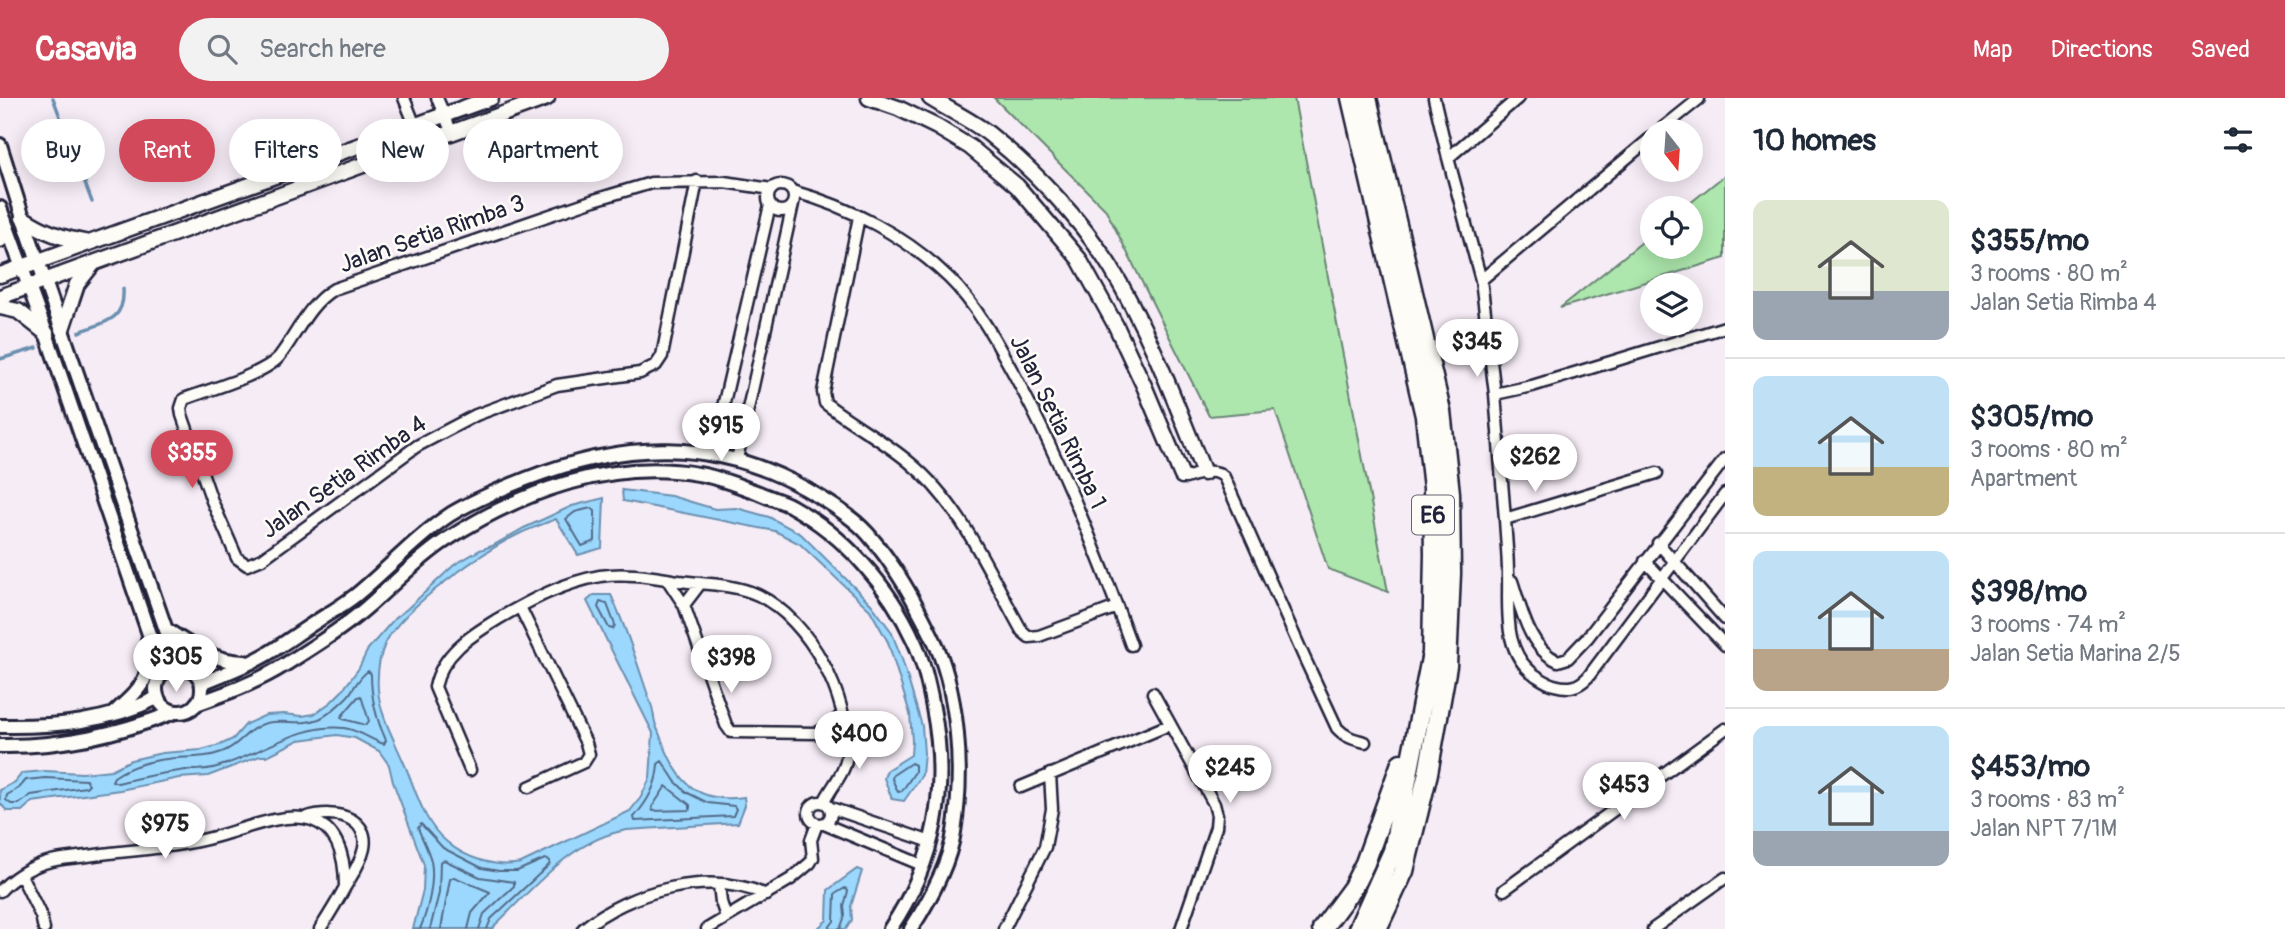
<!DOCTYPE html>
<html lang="en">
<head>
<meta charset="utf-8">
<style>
  :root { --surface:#fff; --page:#f2f2f3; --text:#1f2937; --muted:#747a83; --line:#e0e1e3; --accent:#d1495b }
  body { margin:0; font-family:Pangolin,sans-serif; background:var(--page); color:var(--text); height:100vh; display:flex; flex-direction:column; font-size:26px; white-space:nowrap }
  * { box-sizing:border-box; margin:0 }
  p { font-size:23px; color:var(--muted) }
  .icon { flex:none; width:38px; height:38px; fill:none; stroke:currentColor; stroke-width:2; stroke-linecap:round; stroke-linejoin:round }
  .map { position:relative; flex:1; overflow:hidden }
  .details { display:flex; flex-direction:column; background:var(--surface); width:560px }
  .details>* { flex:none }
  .top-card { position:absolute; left:21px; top:21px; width:665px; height:63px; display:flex; gap:14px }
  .needle { width:46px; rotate:163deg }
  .fabs { position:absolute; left:1640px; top:21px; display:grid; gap:14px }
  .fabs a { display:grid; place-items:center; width:63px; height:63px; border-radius:50%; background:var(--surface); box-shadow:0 4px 18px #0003; font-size:35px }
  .price { position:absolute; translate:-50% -60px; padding:0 16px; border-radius:24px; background:#fff; color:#222; font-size:23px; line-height:46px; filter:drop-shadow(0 2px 4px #0008) }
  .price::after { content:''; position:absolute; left:50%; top:42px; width:21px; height:16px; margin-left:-10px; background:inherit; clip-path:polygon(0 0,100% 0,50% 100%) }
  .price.current { background:var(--accent); color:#fff }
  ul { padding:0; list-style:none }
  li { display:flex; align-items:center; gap:21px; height:175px; padding:0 28px }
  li+li { border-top:2px solid var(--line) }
  li span { display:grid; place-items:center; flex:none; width:196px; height:140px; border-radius:14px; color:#555 }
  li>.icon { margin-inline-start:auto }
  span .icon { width:84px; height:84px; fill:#fffc; stroke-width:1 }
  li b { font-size:30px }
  h2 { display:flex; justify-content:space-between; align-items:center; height:84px; padding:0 28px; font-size:30px }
  .chip { padding:0 24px; border-radius:32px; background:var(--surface); box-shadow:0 4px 18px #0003; font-size:24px; line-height:63px }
  .chip.current { background:var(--accent); color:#fff }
  header { display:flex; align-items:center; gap:42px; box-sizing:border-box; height:98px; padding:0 35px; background:var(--accent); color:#fff }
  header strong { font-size:33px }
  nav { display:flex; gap:38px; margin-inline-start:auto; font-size:24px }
  .search { width:490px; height:63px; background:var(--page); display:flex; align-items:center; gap:18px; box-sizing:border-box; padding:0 24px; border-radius:38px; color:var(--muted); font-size:26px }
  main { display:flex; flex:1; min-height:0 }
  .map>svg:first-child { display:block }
  .green { fill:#ade7ad; stroke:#688474; stroke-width:2 }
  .water { fill:#9cd8fd; stroke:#6b8faf; stroke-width:2 }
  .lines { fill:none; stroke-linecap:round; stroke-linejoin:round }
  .shore { stroke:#536b89; stroke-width:2 }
  .stream { stroke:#6b8faf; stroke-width:3.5 }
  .minor-casing { stroke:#22223b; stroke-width:15 }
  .tertiary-casing { stroke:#22223b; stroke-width:18 }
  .secondary-casing { stroke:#22223b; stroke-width:19 }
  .motorway-casing { stroke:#22223b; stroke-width:23 }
  .minor { stroke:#fdfcf7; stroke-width:10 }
  .tertiary { stroke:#fdfcf7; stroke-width:12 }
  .secondary { stroke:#fdfcf7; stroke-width:14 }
  .motorway { stroke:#fdfcf7; stroke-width:18 }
  .labels { text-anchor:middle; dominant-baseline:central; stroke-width:5; stroke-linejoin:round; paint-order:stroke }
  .shield { fill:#fdfcf7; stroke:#646373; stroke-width:2 }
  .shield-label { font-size:23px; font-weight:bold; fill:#22223b }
  .street-label { font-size:24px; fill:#22223b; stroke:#fdfcf7 }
</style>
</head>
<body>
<header>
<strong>Casavia</strong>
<div class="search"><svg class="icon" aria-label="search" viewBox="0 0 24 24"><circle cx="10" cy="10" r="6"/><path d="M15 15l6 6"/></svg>Search here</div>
<nav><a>Map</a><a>Directions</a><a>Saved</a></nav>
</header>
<main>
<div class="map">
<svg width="1725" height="831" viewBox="0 0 1725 831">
  <rect width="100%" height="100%" fill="#f6ecf6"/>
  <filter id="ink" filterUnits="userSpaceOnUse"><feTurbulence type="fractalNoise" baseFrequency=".0143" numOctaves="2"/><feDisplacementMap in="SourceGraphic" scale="14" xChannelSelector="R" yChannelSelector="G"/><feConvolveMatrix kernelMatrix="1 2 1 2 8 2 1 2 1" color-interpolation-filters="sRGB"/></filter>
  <g filter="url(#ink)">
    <!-- green -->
    <path class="green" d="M994,0H1294L1388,494L1328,471L1275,312L1209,318L1106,112Z
      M1725,77V160L1560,210L1652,136V149H1690V110H1684Z"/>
    <!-- water -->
    <path class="water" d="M622,392L671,398L715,411L737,410L769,419L801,436L871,506L891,533L902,561L922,628L924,655L922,677L904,703L892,701L884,680L887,672L911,657L912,643L910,616L888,544L870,512L800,446L775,433L623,403Z
      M604,400L602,450L578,457L556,421C544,426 532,430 521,435C485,452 403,509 386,544C379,558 377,575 378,591C380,618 394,641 404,665C416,692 423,725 447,744C466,761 497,770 521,765L630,713L641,699L650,680L653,635L587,503L594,497H611C628,533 639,572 652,609C654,616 654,624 657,630C664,647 673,673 688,686C703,700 724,702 744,699L745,707L738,725L627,732C572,741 535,789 496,826L493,831H413L423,792L424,767L393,684L389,667L379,653L355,640L337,637L299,642L267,658H260L208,678L179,680L120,692L32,704L22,713H7L0,705V692L15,684L22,675L45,673L83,675L111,672L131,662L162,655L201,652L220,647L233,641L246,626L266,617L284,616L302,618L314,616L331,604L342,593L359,570L368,551L395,520L407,511L454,467L480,452L492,448L524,430L572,408Z
      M857,771L862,773L851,808L852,822L846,831H817L827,822L828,792Z"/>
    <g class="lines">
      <!-- shore -->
      <path class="shore" d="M591,410L595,413V443L582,448L566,421L575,414Z
        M600,504L607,506L615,527L613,531L609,530L598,509Z
        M368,573L371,576C371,599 376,621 386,642L384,646C371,642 359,632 344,630C296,625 258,659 213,670C204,672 196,672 186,672C164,675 140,679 118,685L112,683L114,679C131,667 153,662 175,660C191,659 206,660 222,654C240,648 247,630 266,625C284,621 301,628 319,621C330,616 340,606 348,598C355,589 359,579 368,573Z
        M361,598L369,623L366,627L343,621L341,619L358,599Z
        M662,663L675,683L686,694L708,705L734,708L736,711L733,718L635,723L634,719C648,703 657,687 658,666Z
        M911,665L915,667V674L902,693L898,694L892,681L893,677Z
        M45,680L86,682L89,686L86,689L31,697L19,706H11L6,702L7,697L19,690L26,682Z
        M666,688L690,707V712L653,713L652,709Z
        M420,831C428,812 435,783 431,763C428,751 422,741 418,730L421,726L443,750L482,770L499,773H517L545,761L550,763L549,767L491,821L487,831
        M430,831L439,795L440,764L444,762L480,779L514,784V788L484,816L479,831
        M441,831L450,781L454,779L490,794L472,815L468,831
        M828,831L834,823L835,796L845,790L848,793L844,808L845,818L840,831"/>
      <!-- stream -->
      <path class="stream" d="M53,0L92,104
        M79,234C105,224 125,223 123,191
        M0,261L37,250"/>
      <defs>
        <path id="minor" d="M404,0L422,45
          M437,0L452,35
          M1434,0L1448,60L1481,182L1495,296L1532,288L1725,229
          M1659,33L1699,1
          M1448,60L1518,0
          M697,83L662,258L656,267L640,275L557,287L476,317L417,348L262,461L247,467L237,460L212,403L182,317L181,310L184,301C208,292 263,277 279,259C297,236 308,206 334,191L594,102L651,85L724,84L772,91
          M768 100a13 13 0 1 1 26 0a13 13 0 1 1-26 0Z
          M792,93C850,109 906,138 949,180C976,206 997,245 1015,278C1061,363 1098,455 1131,547
          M859,119L823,294L825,305C852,326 883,342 909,364C963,408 989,475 1022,533L1029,539L1039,538L1117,509
          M1481,182L1652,39
          M1495,296L1505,421L1657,375
          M718,332L742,337
          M712,356L770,107
          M737,361L793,106
          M1182,378L1186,380C1198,376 1214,369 1224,379L1304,559L1337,630C1345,639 1353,641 1365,644
          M1505,421C1506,439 1508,458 1508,476C1509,512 1502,553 1535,577C1541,581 1546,585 1554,587C1569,591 1577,590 1588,579L1725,396
          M1658,445L1725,521
          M1645,463L1725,547
          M667,481L684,507L726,627L731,634L817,635L846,647
          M1512,483C1521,510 1529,551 1558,563L1568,560L1588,539L1725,361
          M684,507L700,486
          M520,509L586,645L589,656L584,664L529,689
          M1153,595L1214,706L1217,717L1216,729L1181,831
          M817,635L833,626L842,616
          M470,672L435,589C442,556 470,538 498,521C531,502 562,485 600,478C627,474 652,479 679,483C704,486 734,486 758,497C810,522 850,600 847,657C846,674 831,689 824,704
          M1021,689L1169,627
          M809 715a11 11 0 1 1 22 0a11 11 0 1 1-22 0Z
          M831,710L931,744
          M305,720C319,715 339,714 352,722C379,740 356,770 345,789C337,804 329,817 320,831
          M824,726L922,767
          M21,777L41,818L44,831
          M719,787L721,804L726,819
          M1504,792L1725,631
          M0,793C11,781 28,770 44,765C58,760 73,760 87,758C130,752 176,750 218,738C245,731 285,713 312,722C340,732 345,762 345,788
          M583,831C629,793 710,771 766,797
          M707,831L791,781L810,765L813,760L811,742L817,726
          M1004,831L1045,749L1052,711L1050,676
          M1653,831L1725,780"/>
        <path id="tertiary" d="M0,47L23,120L166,532L175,554L183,568
          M0,110L46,235L162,574
          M167,532C191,548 215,564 245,564
          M156 591a23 23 0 1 1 46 0a23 23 0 1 1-46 0Z
          M202,585C223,576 247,568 267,556C282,547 297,536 311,527C326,517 342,508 356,497C388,471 416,439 451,416C474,402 501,391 526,381C623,343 713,339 806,391C827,403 852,418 868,436C895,467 913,500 931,536C959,591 964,674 954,734C949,768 929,803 911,831
          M196,606C227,595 258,584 286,566C313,549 342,531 366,510C393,487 417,461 446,442C520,394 609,361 698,376C719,379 739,388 759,395C770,400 781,403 791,408C845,438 889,488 914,543C924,564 929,588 933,610C949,691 936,762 890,831
          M114,615C142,589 152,582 148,542
          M0,628C54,629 108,624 157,600
          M0,648C63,649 117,636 175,614"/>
        <path id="secondary" d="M869,0L898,10L937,29L970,49L1017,88L1079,161L1116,228L1145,290L1182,378
          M930,0C949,12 971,22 989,36C1034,72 1081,121 1111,170C1150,234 1176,306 1204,375
          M23,120C46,135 62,140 89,145
          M0,142L4,123
          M0,177L491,0
          M0,199L547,0
          M0,209L18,213L46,235
          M62,231L77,186L93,166"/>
        <path id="motorway" d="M1351,0L1425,318L1433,390L1434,456L1432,555L1393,753L1358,831
          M1367,0L1441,313L1450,395L1451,475L1447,568L1428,675L1404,773L1377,831
          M1322,831L1353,789L1365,765L1401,665"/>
      </defs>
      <!-- minor casing -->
      <use href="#minor" class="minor-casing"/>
      <!-- tertiary casing -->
      <use href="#tertiary" class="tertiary-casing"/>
      <!-- secondary casing -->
      <use href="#secondary" class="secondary-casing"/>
      <!-- motorway casing -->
      <use href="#motorway" class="motorway-casing"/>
      <!-- minor -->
      <use href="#minor" class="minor"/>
      <!-- tertiary -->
      <use href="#tertiary" class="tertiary"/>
      <!-- secondary -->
      <use href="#secondary" class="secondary"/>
      <!-- motorway -->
      <use href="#motorway" class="motorway"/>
    </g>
  </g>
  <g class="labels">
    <!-- shield labels -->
    <rect class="shield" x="1412" y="397.5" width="42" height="39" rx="5"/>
    <g class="shield-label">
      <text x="1433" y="417">E6</text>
    </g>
    <!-- street labels -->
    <g class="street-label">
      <text transform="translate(432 136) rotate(-19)">Jalan Setia Rimba 3</text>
      <text transform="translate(1058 324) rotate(64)">Jalan Setia Rimba 1</text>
      <text transform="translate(344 379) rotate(-35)">Jalan Setia Rimba 4</text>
    </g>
  </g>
</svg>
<div class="fabs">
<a><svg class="needle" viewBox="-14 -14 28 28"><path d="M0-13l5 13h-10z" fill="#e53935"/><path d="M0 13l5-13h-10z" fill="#747a83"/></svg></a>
<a><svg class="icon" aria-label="locate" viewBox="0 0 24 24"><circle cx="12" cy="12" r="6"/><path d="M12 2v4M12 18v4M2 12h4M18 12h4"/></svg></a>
<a><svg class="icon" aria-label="layers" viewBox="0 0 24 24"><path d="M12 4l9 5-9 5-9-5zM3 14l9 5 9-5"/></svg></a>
</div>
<b class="price" style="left:1477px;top:281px">$345</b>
<b class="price" style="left:721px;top:365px">$915</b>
<b class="price current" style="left:192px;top:392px">$355</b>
<b class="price" style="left:1535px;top:396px">$262</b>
<b class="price" style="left:176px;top:596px">$305</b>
<b class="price" style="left:731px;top:597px">$398</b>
<b class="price" style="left:859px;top:673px">$400</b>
<b class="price" style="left:1230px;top:707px">$245</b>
<b class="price" style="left:1624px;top:724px">$453</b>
<b class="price" style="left:165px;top:763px">$975</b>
<div class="top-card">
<a class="chip">Buy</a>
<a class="chip current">Rent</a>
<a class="chip">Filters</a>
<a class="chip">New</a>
<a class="chip">Apartment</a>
</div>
</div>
<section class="details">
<h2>10 homes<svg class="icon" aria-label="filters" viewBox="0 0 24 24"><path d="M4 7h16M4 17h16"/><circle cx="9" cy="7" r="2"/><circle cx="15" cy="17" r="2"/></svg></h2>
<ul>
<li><span style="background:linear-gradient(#dfe7d0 65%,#9aa5b1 0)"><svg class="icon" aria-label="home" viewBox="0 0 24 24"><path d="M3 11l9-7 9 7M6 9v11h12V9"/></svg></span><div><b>$355/mo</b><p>3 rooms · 80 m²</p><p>Jalan Setia Rimba 4</p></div></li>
<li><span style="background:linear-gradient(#bfe0f5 65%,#c2b280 0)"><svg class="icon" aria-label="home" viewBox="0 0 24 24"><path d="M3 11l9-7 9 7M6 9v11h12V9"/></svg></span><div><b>$305/mo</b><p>3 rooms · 80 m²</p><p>Apartment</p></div></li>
<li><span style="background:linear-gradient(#bfe0f5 70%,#b9a48a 0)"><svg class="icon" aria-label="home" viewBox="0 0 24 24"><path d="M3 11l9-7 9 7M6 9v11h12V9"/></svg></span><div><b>$398/mo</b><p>3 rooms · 74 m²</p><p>Jalan Setia Marina 2/5</p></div></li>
<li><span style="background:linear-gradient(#bfe0f5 75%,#9aa5b1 0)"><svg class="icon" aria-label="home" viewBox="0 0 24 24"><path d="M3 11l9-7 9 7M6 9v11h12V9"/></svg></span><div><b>$453/mo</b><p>3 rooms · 83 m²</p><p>Jalan NPT 7/1M</p></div></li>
</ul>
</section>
</main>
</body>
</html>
